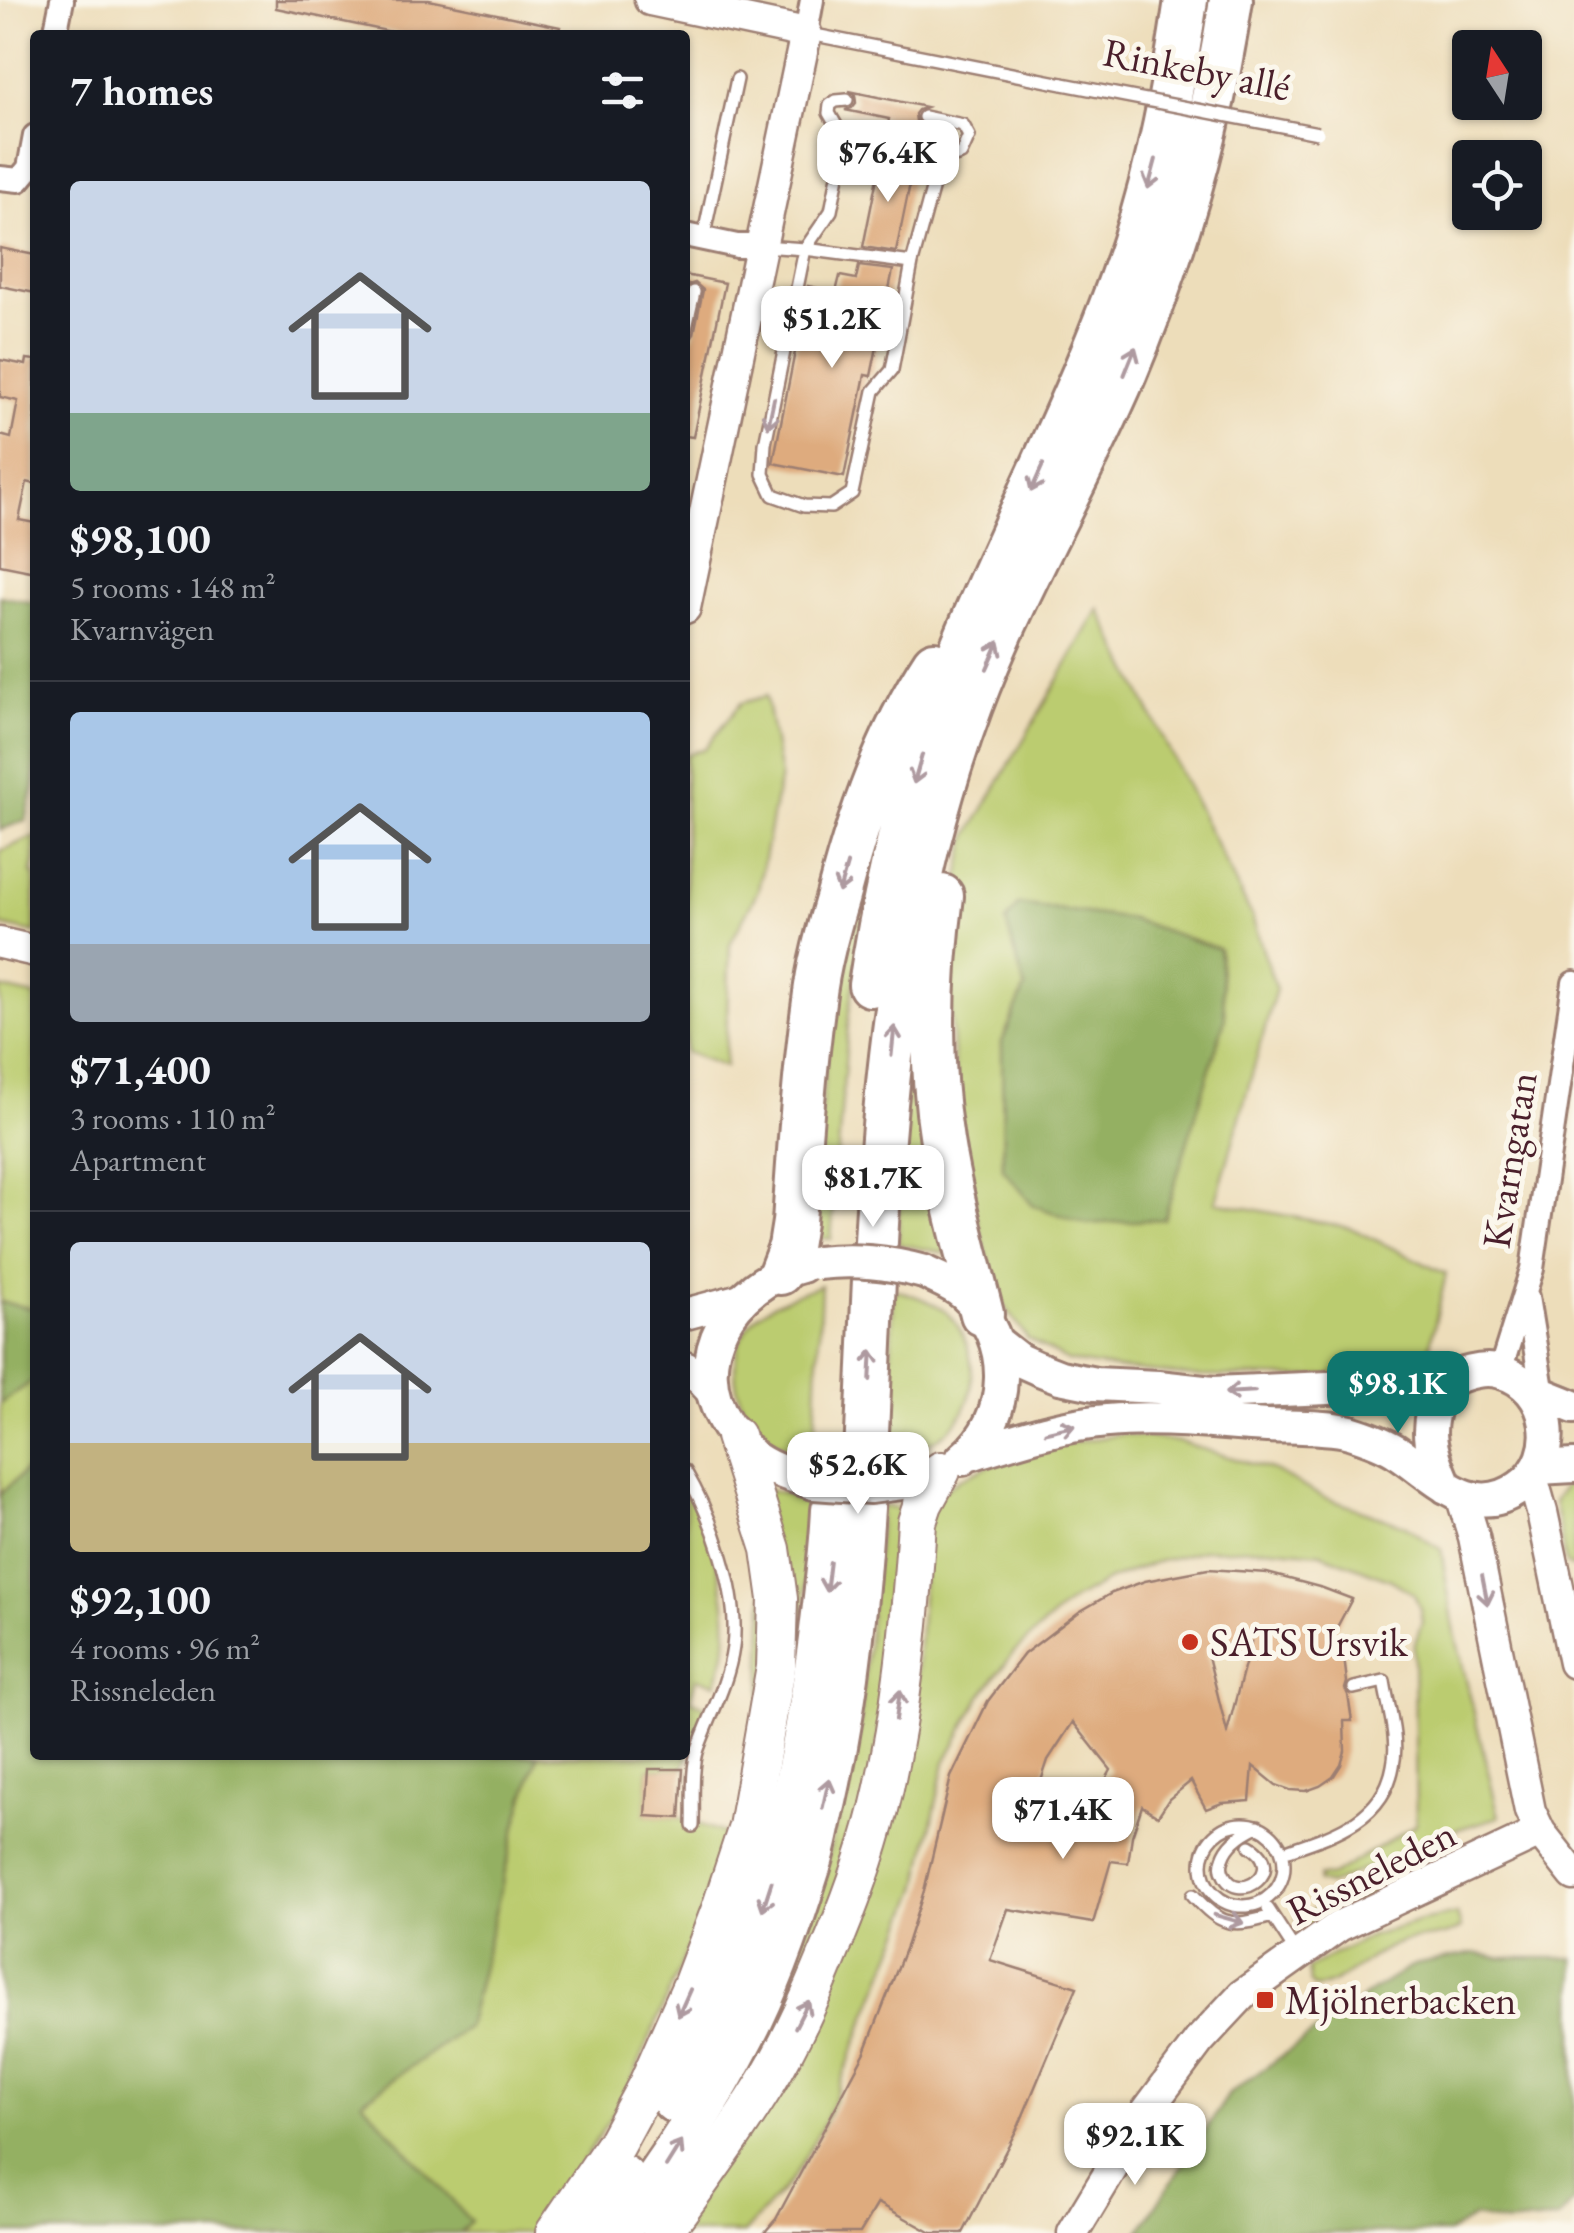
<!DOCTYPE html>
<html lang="en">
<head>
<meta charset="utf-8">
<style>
  :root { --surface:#171b24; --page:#242831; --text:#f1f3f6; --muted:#9ea1a6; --line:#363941; --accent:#0f766e }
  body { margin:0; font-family:"EB Garamond",serif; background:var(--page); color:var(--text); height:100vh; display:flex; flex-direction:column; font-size:38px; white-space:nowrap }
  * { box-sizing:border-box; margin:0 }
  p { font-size:32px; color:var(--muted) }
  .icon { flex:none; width:55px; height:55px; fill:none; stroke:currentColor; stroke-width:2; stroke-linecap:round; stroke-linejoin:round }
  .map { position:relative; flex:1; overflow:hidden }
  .details { position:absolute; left:30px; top:30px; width:660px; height:1730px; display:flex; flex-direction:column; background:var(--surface); border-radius:10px; box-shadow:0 2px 8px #0004 }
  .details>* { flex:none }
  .needle { width:65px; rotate:348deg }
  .controls { position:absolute; left:1452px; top:30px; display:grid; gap:20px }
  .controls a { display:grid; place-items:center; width:90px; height:90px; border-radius:10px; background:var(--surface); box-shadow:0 2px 8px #0004; font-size:50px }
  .price { position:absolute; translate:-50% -85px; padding:0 22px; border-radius:20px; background:#fff; color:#222; font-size:32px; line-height:65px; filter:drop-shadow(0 2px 5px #0008) }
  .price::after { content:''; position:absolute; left:50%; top:60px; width:30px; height:22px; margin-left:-15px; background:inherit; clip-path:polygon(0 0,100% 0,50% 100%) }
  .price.on { background:var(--accent); color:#fff }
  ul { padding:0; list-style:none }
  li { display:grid; align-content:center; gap:20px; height:530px; padding:0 40px }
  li+li { border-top:2px solid var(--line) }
  li span { display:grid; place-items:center; height:310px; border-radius:10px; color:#555 }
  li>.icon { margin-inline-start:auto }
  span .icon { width:180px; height:180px; fill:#fffc; stroke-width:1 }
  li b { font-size:42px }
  h2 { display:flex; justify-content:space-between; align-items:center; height:120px; padding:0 40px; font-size:42px }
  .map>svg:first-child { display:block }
  .green { fill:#bbcc6f; stroke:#82764d; stroke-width:2.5; fill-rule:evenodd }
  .forest { fill:#94b062; stroke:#6f6846; stroke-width:2.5 }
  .building { fill:#deab7e; fill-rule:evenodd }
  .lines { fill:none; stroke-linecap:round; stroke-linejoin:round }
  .service-casing { stroke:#9c7e72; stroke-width:16 }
  .minor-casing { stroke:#9c7e72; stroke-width:28 }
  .tertiary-casing { stroke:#9c7e72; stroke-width:35 }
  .secondary-casing { stroke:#9c7e72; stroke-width:38 }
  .primary-casing { stroke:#9c7e72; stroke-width:42 }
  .motorway-casing { stroke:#9c7e72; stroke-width:48 }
  .service { stroke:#fff; stroke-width:11 }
  .minor { stroke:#fff; stroke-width:22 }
  .tertiary { stroke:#fff; stroke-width:30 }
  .secondary { stroke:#fff; stroke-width:32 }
  .primary { stroke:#fff; stroke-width:38 }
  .motorway { stroke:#fff; stroke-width:42 }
  .service-bridge-casing { stroke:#9c7e72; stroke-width:16; stroke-linecap:butt }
  .secondary-bridge-casing { stroke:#9c7e72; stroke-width:38; stroke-linecap:butt }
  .service-bridge { stroke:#fff; stroke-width:11 }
  .secondary-bridge { stroke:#fff; stroke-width:32 }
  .oneway { stroke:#ae9aa0 }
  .poi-dot { fill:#c8321e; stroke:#fbf7ec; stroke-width:4 }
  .labels { text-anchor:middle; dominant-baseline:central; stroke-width:10; stroke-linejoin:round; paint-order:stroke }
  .street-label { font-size:40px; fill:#4a1f2b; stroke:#fbf7ec }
  .poi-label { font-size:40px; fill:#4a1f2b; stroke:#fbf7ec; text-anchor:start }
</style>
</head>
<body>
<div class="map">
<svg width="1574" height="2233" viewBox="0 0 1574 2233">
  <rect width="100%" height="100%" fill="#fbf7ec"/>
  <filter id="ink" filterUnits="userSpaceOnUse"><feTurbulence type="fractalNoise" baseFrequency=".01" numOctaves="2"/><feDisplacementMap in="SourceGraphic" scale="20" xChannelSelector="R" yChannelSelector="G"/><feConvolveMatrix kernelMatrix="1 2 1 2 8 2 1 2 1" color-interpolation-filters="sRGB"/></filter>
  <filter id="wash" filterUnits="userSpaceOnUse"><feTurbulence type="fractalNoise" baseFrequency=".0048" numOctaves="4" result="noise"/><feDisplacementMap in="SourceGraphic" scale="40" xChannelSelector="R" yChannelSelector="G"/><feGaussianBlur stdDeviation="2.25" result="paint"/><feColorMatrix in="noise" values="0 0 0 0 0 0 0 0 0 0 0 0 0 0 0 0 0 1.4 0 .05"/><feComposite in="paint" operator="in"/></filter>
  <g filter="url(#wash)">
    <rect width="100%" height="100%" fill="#edddba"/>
    <!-- green -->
    <path class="green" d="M1099,609L1252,917L1276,989L1216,1202L1351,1228L1446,1274L1428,1354L1394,1366L1307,1377L1193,1376L1120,1369L1068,1361L1028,1339L999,1298L960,1158L948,974L958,882L968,836ZM1025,988L1003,1169L1002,1042Z
      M766,696L780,776L758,890L730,944L725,1067L685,1052V756L705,748L741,703Z
      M900,759L870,895L849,1013L831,1239L808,1237L836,964Z
      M35,836V860L32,873L35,875V933L0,925V851Z
      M923,969L956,1255L898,1244L902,1120Z
      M0,988L35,996V1309L0,1302Z
      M821,1285L814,1457C796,1450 770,1443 758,1429C730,1397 725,1346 758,1315C775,1300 800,1293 821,1285Z
      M894,1289C911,1295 938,1302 950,1316C977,1348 982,1400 949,1430C932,1445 907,1452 886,1460Z
      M35,1379V1462L0,1494V1404Z
      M1124,1434L1180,1442L1272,1470L1323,1497L1404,1525L1441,1549L1455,1633L1499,1817L1445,1833L1329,1885L1318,1882L1319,1876L1329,1877L1416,1824L1414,1646L1422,1622L1420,1609L1414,1594L1391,1580L1321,1553L1265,1548L1204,1550L1153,1563L1109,1580L1068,1603L1014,1652L981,1696L945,1762L918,1889L825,2121L793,2178L744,2233H682L893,1816L913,1741L927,1517L941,1491L962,1478L994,1463L1031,1449Z
      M1574,1480V1568L1566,1564L1554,1502L1565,1485Z
      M685,1484C711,1530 733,1600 725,1653C723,1663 719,1673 716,1683L696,1678L690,1699L707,1708L683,1769H649L646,1815L680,1818L730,1835L715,1884L627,2092L537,2233H459L470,2223L362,2101L467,2027L517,1822L538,1755H685Z
      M765,1489L812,1499L800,1661L780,1797L759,1828Z
      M881,1506L898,1509L897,1563L889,1666L867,1817L771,2054L646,2233H640L813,1912L858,1743Z
      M1447,1848L1452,1851L1453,1861L1400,1881L1313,1924L1305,1925L1296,1920L1333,1898Z
      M1457,1914L1461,1928C1442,1940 1420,1936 1399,1943C1371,1952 1342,1986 1315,1988L1310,1983L1308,1968L1368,1937L1420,1921Z"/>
    <!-- forest -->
    <path class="forest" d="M0,596L35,603V783L26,820L0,830Z
      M1018,904L1131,919L1219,949L1225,1019L1164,1219L1087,1224L1034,1206L1003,1169L1002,1042L1025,988L1006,922Z
      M0,1302L35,1309V1379L0,1404Z
      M35,1462V1755H538L517,1822L467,2027L362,2101L471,2222L459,2233H0V1494Z
      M1474,1953L1499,1958H1574V2201L1558,2219L1507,2224L1475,2217L1448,2233H1138L1229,2094L1375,1989L1414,1965Z"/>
    <g id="blocks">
      <!-- building -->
      <path class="building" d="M276,0H429L560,27L559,35H406L276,8Z
        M849,91L926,107L918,110L915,114L916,121L922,126L918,146L885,139L889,119L845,110L852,108L856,103L855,95Z
        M881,158L914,164L896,252L863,247Z
        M0,248L35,255V293L0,286Z
        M859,266L893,270L871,376L865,375L844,477L773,463L808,286L836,292L840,276L856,279Z
        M685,275L725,283L693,437L685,436V341L691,339L694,334L703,290L695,283L688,285L685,290Z
        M27,359L35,360V484L27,482L19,520L35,523V572L0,565V435L11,438L18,401L0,397V360L26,365Z
        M1208,1569L1267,1573L1323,1588L1352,1599L1328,1644L1343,1649L1347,1682L1345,1689L1348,1695L1352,1721H1344L1345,1751L1341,1765L1333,1777L1320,1786L1306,1791L1290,1790L1276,1785L1253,1766L1250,1801L1222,1803L1206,1809L1191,1781L1169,1799L1158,1816L1142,1806L1132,1836L1128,1863L1111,1861L1093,1923L1008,1909L990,1960L1077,1987L1019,2125L963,2233H932L878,2203L860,2233H764L776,2219L865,2052L907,1944L924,1891L951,1777L988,1701L1024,1654L1079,1612L1112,1593L1145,1581ZM1251,1642L1227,1732L1206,1648ZM1073,1722L1111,1770L1097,1796L1087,1825L1030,1814L1048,1760Z
        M649,1769H683L680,1818L646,1816Z"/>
    </g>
  </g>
  <g filter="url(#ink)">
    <use href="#blocks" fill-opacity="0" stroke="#9c7e72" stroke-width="2.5"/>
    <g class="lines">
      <defs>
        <path id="service" d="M810,34L1063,84
          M845,141L829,113L830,105L836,101L847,100
          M703,239L737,79
          M763,246L805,249L765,444L763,474L773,495L804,506L831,507L852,493L874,391L892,370L912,263L940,160
          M912,263L805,249L831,211L845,141L940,160L961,154L969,136L963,125L924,117
          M685,332L694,292
          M685,1471C712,1517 740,1593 733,1647C728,1684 710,1715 698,1749C691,1769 694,1804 693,1826
          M1202 1865a41 41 0 1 1 82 0a41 41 0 1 1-82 0Z
          M1250,1846C1289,1869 1239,1906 1224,1875C1221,1870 1221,1864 1223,1859C1228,1843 1243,1833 1258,1826
          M1283,1852C1329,1836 1383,1822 1393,1766C1399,1739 1388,1707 1384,1681L1354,1688
          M1193,1895C1221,1926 1232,1928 1272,1916
          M1268,1909L1296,1952"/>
        <path id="minor" d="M806,33L812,0
          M55,35L62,0
          M0,178L19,180L29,168L35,136
          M685,235L737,246H760
          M1527,1297L1543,1395
          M1500,1371L1532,1269L1574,983"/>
        <path id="tertiary" d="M650,0L806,33L685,608
          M0,943L35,951
          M685,1314L741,1299
          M685,1367L692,1371L713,1393
          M1532,1477L1542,1512L1574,1663
          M1461,1495L1474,1537L1530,1811L1540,1832L1574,1875
          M1073,2233L1146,2112L1199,2041L1242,1995L1339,1926L1540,1832"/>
        <path id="secondary" d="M802,1266C732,1283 684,1358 727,1425C734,1435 742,1447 751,1455C768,1469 793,1476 814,1483
          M924,1272C938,1279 953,1284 965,1295C1014,1338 1013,1418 962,1459
          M1442,1383C1424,1429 1427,1443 1446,1487
          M1529,1389L1574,1407
          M967,1455C1013,1441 1059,1425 1107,1421C1160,1416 1214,1423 1267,1426C1290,1427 1329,1426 1350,1432C1366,1437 1386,1444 1399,1453C1437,1478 1473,1521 1520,1487C1563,1457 1552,1386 1501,1372C1481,1366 1460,1375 1442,1383L1213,1393L1158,1387L1095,1384L1060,1377L1037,1368L1019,1360L996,1342
          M1538,1468L1574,1466"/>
        <path id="primary" d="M555,2233L615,2145L648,2084L693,1983L721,1909L748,1827L776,1667L778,1599L771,1549L735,1436
          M662,2233C698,2184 734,2135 766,2083C790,2044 809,2002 826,1960C847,1911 866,1861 879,1809C902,1715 911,1618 917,1522L923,1504L941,1471"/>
        <path id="motorway" d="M942,896C931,977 929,1060 942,1141C951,1199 968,1257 982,1314
          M870,985C887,872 915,762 958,656C1014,518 1086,386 1133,244C1159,166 1174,82 1186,0
          M780,1273L790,1247L794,1222C799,1149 804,1074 814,1001C818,965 828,930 838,896C859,815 888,733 934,663
          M674,2101C686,2082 696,2061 706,2041C772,1913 802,1780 820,1639C825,1596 831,1553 833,1510
          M582,2233L623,2177
          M617,2233C664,2170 708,2105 744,2035C771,1983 791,1925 808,1870C816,1848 819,1824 825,1801C849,1693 859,1584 865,1474C876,1262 877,1047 929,841C941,795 955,749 971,706C1014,591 1077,486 1125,374C1175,255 1212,128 1231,0"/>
      </defs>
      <!-- service casing -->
      <use href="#service" class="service-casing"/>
      <!-- minor casing -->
      <use href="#minor" class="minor-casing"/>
      <!-- tertiary casing -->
      <use href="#tertiary" class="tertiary-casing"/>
      <!-- secondary casing -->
      <use href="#secondary" class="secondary-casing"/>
      <!-- primary casing -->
      <use href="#primary" class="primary-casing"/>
      <!-- motorway casing -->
      <use href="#motorway" class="motorway-casing"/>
      <!-- service -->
      <use href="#service" class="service"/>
      <!-- minor -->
      <use href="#minor" class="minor"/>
      <!-- tertiary -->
      <use href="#tertiary" class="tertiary"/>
      <!-- secondary -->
      <use href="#secondary" class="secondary"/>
      <!-- primary -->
      <use href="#primary" class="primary"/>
      <!-- motorway -->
      <use href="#motorway" class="motorway"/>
      <defs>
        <path id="service-bridge" d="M1063,84L1318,133"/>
        <path id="secondary-bridge" d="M817,1263C855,1259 887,1262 924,1272
          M814,1483L870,1487L902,1483"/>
      </defs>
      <!-- service-bridge casing -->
      <use href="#service-bridge" class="service-bridge-casing"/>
      <!-- secondary-bridge casing -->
      <use href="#secondary-bridge" class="secondary-bridge-casing"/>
      <!-- service-bridge -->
      <use href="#service-bridge" class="service-bridge"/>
      <!-- secondary-bridge -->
      <use href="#secondary-bridge" class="secondary-bridge"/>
    </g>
    <!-- one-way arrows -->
    <defs><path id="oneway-shaft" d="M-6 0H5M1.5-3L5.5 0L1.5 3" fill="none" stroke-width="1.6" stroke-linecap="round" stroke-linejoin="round" transform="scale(2.5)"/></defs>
    <g class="oneway">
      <use href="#oneway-shaft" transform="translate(1152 174) rotate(105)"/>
      <use href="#oneway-shaft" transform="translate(1130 361) rotate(-68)"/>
      <use href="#oneway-shaft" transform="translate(771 413) rotate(102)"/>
      <use href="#oneway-shaft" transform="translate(1037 478) rotate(114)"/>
      <use href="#oneway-shaft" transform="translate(993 655) rotate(-66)"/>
      <use href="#oneway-shaft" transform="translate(918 769) rotate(106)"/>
      <use href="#oneway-shaft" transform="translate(843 878) rotate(106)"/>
      <use href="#oneway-shaft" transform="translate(893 1041) rotate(-84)"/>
      <use href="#oneway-shaft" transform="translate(871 1365) rotate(-87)"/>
      <use href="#oneway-shaft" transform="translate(1240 1392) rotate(177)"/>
      <use href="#oneway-shaft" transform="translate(1060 1429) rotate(-13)"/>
      <use href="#oneway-shaft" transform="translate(828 1577) rotate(97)"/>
      <use href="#oneway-shaft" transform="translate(1485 1590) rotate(79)"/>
      <use href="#oneway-shaft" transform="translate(898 1705) rotate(-82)"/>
      <use href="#oneway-shaft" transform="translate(826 1793) rotate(-77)"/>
      <use href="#oneway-shaft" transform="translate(767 1896) rotate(108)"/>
      <use href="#oneway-shaft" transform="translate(1229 1919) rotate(16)"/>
      <use href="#oneway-shaft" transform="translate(684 2003) rotate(114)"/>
      <use href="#oneway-shaft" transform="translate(802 2014) rotate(-63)"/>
      <use href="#oneway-shaft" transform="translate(674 2154) rotate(-58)"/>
    </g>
  </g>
  <!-- markers -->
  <g class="poi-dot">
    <circle cx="1190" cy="1642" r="10"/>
    <rect x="1255" y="1990" width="20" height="20" rx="5"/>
  </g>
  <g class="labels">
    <!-- street labels -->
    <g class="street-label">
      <text transform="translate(1197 69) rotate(11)">Rinkeby allé</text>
      <text transform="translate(1509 1160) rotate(-81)">Kvarngatan</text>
      <text transform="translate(1371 1872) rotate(-27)">Rissneleden</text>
    </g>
    <!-- poi labels -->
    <g class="poi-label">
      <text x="1210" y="1642">SATS Ursvik</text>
      <text x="1285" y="2000">Mjölnerbacken</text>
    </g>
  </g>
</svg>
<div class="controls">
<a><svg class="needle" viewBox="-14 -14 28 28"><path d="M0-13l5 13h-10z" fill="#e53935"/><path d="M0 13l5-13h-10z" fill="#9ea1a6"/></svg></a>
<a><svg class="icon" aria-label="locate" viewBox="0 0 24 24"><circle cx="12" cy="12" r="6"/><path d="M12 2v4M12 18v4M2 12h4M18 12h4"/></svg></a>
</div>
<b class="price" style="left:888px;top:205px">$76.4K</b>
<b class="price" style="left:832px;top:371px">$51.2K</b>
<b class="price" style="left:873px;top:1230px">$81.7K</b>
<b class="price on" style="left:1398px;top:1436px">$98.1K</b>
<b class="price" style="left:858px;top:1517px">$52.6K</b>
<b class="price" style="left:1063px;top:1862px">$71.4K</b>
<b class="price" style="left:1135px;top:2188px">$92.1K</b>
<section class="details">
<h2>7 homes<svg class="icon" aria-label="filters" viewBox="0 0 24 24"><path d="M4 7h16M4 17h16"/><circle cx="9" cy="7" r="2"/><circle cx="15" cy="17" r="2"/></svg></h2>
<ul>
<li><span style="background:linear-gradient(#c9d6e8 75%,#7fa58c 0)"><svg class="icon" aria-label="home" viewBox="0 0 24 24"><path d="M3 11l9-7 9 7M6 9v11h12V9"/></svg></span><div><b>$98,100</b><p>5 rooms · 148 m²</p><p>Kvarnvägen</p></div></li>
<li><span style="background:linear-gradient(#a9c7e8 75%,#9aa5b1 0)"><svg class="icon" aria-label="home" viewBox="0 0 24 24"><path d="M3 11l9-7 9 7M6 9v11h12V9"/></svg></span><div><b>$71,400</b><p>3 rooms · 110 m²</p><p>Apartment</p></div></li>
<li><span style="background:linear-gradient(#c9d6e8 65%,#c2b280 0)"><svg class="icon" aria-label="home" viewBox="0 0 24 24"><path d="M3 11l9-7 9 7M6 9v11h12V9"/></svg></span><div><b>$92,100</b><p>4 rooms · 96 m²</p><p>Rissneleden</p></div></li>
</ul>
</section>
</div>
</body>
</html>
